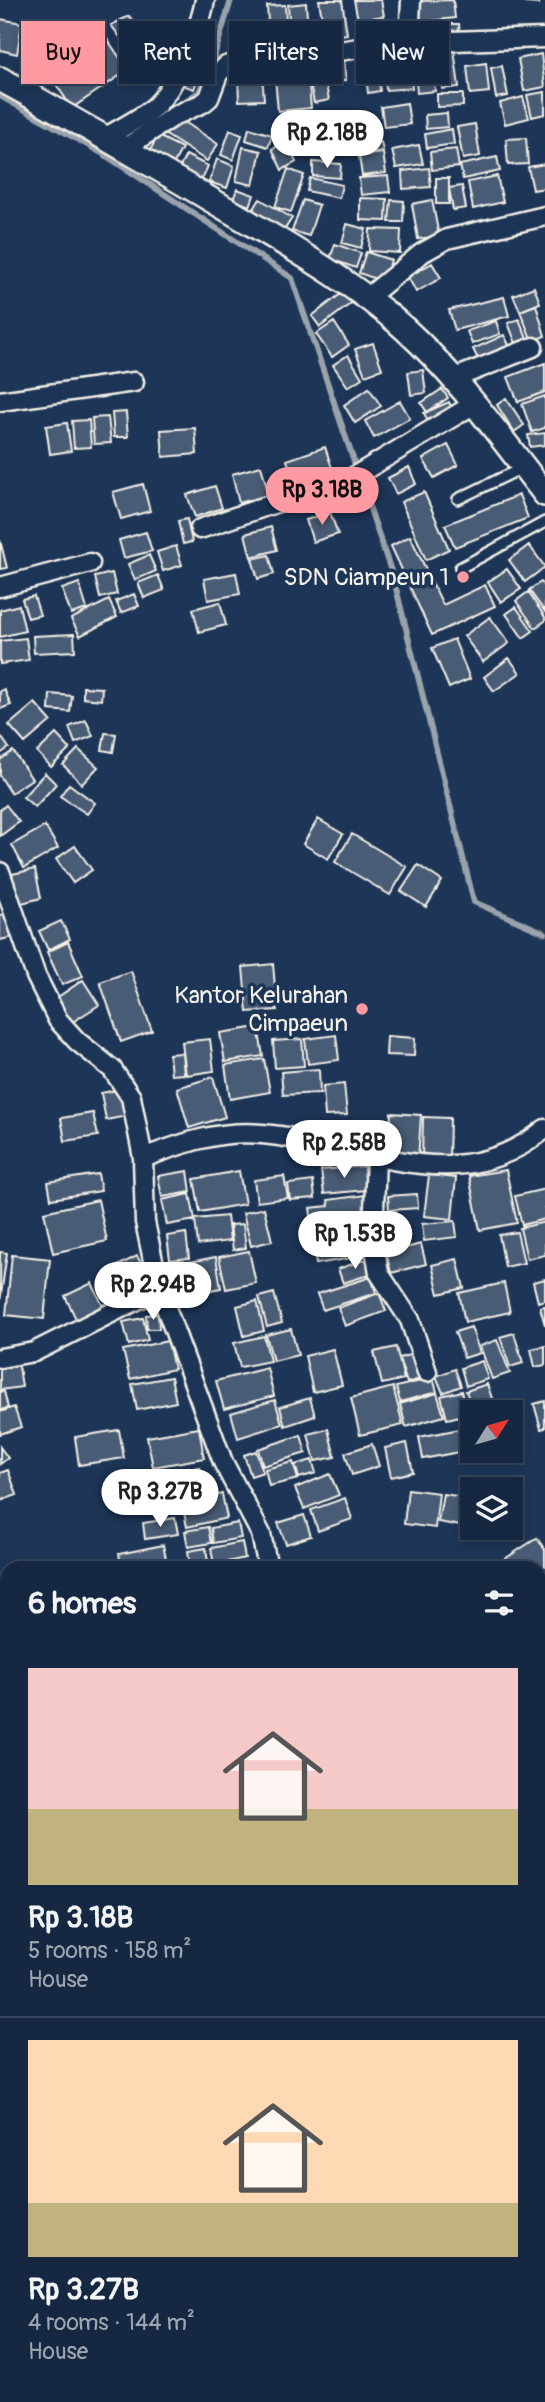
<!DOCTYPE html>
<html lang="en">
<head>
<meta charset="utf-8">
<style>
  :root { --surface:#162841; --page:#23344c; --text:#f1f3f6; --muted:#9ea6b1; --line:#35445a; --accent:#ff9aa2 }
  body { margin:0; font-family:Pangolin,sans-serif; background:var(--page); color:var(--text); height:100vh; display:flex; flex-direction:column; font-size:26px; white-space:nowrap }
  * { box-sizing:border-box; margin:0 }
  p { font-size:23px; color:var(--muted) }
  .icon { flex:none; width:38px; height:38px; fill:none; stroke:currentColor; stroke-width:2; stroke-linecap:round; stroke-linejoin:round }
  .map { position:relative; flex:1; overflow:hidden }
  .drawer { position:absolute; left:0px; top:1561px; width:546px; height:842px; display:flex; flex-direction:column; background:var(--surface); border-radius:21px 21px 0 0; box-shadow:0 4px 10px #0003,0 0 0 2px var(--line) }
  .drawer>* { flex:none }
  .top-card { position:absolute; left:21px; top:21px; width:504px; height:63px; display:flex; gap:14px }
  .needle { width:46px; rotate:53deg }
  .tools { position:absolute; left:460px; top:1400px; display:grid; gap:14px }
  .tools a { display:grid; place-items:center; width:63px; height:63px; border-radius:0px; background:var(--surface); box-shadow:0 4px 10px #0003,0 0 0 2px var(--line); font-size:35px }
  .price { position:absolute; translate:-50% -60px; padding:0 16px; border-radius:24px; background:#fff; color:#222; font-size:23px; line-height:46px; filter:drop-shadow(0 2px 4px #0008) }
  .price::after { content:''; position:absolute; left:50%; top:42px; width:21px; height:16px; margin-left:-10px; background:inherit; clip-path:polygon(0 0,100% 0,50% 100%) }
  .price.selected { background:var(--accent); color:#111 }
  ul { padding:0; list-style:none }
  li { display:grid; align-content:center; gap:14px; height:371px; padding:0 28px }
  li+li { border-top:2px solid var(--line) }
  li span { display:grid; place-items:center; height:217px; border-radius:0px; color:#555 }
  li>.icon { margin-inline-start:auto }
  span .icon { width:126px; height:126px; fill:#fffc; stroke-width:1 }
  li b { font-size:30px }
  h2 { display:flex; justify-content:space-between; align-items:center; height:84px; padding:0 28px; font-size:30px }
  .tag { padding:0 24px; border-radius:0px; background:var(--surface); box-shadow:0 4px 10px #0003,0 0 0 2px var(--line); font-size:24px; line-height:63px }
  .tag.selected { background:var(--accent); color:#111 }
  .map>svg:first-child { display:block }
  .green { fill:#354a67; stroke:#949ea8; stroke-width:2 }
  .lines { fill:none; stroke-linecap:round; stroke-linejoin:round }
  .stream { stroke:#9aa2ab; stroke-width:6 }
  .building { fill:#485b74; stroke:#f4f1e8; stroke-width:2 }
  .lane-casing { stroke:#f4f1e8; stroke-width:14 }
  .street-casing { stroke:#f4f1e8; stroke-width:23 }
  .secondary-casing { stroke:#f4f1e8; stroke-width:28 }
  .lane { stroke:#1d3557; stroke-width:9 }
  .street { stroke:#1d3557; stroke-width:18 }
  .secondary { stroke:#1d3557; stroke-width:23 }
  .poi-dot { fill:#ff9aa2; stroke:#1d3557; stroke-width:2.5 }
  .labels { text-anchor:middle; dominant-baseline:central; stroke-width:7; stroke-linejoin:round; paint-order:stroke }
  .poi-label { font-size:24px; fill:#f4f1e8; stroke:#1d3557; text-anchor:end }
</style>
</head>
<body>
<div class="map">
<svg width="545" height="2402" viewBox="0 0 545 2402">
  <rect width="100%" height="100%" fill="#1d3557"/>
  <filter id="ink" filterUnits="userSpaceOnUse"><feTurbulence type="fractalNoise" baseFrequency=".0143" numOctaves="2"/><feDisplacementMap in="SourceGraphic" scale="14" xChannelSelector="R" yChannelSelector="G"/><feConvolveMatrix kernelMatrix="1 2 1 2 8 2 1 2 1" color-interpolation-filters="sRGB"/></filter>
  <g filter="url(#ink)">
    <!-- green -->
    <path class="green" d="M7,2332V2396H186L177,2402H0V2334Z
      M267,2396H337L344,2402H270Z"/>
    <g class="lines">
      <!-- stream -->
      <path class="stream" d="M0,96L105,155L292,278L394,580L474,902L545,933
        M176,107L199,92L214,57L231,0"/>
    </g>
    <!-- building -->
    <path class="building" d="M319,0H342L347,34L325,38Z
      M354,0H381L384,16L358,20Z
      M453,0L455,18L420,22L418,1Z
      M525,0H539V4L525,3Z
      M306,3L308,31H290L288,5Z
      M285,5L288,53L270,54L267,6Z
      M129,16L149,40L132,53L111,25Z
      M0,19L22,23L17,54L0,50Z
      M425,24H459L460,38L425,39Z
      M101,30L128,70L72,108L45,68Z
      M454,49L459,87L442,89L437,51Z
      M409,54L412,88L386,90L383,57Z
      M541,54L545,87L524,91L518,59Z
      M344,58L346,80L328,81L327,59Z
      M188,59L203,65L194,89L179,84Z
      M377,59L380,91L368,93L364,60Z
      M433,61L435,91L417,93L414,62Z
      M486,63L489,92L470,94L467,66Z
      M502,66L508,96L496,98L491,68Z
      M323,70L329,100L314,103L308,73Z
      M262,73L264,100L239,101L238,75Z
      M308,75L311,108L278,111L275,78Z
      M545,92V114L532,117L527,95Z
      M437,94H463V106L437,107Z
      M523,97L529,118L505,124L500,103Z
      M407,103L410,124L384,127L381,107Z
      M447,113L448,127L426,129L425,115Z
      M180,119L218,144L207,161L161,132Z
      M287,119H309L310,139L288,140Z
      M375,122L377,139L346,142L344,125Z
      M475,124L480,156L463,159L457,127Z
      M249,128L272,135L268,147L246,140Z
      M452,129L454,144L427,148L425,134Z
      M230,130L242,135L233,160L221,155Z
      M158,136L182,148L173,165L149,152Z
      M526,138L528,164L508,165L506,139Z
      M286,142L296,162L282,170L272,149Z
      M381,142L383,151L361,154L360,145Z
      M419,145L423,164L396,168L392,150Z
      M243,147L261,151L253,185L236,181Z
      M456,149L459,167L432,170L430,152Z
      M383,153L386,173L362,176L359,156Z
      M186,155L208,166L201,181L179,169Z
      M497,157L500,171L463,179L460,165Z
      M217,159L234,166L227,188L209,182Z
      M313,162L341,164L340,178L313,176Z
      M545,164V188L533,190L528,167Z
      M429,168L431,187L403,189L402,171Z
      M288,169L304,175L291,212L275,207Z
      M388,176L390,192L361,195L359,178Z
      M497,176L503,202L473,209L468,182Z
      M310,178L342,185L339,198L307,191Z
      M436,178H449V204H436Z
      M462,186L466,208L453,210L449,188Z
      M237,189L254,195L250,206L233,200Z
      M360,198L387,199L386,221L360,220Z
      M260,199L292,218L285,229L253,210Z
      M303,200L319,205L309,236L292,231Z
      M391,200L404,201L403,222H389Z
      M432,200L439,236L418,239L412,204Z
      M347,224L366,229L361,248L342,243Z
      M370,229L401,230L400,253L369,251Z
      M335,244L361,253L356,268L330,259Z
      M366,252L391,260L384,282L359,273Z
      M432,263L441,278L416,292L408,277Z
      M534,287L540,303L520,311L513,295Z
      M346,290L354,301L320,327L312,316Z
      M504,297L509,316L455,330L449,310Z
      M536,305L545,336L532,341L520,311Z
      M519,319L528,341L517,346L508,323Z
      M496,321L500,334L472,344L467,331Z
      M334,322L349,345L332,357L316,334Z
      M504,335L511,349L480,363L473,349Z
      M373,343L382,369L365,375L355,349Z
      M348,355L362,378L348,387L333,365Z
      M545,363V392L518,402L508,377Z
      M423,370L426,393L411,395L408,372Z
      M369,388L381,406L355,423L344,405Z
      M442,389L448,398L427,412L421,403Z
      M545,396V428L532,432L522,404Z
      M506,398L524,425L514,432L497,405Z
      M400,401L410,418L374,438L365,421Z
      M449,402L454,413L429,424L424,413Z
      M126,412L128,437H114L112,413Z
      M108,417L111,443L94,444L92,418Z
      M89,420L91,447L74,448L72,421Z
      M67,423L71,451L50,454L46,426Z
      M195,428L197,454L163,457L161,430Z
      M545,433V445L530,447L528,435Z
      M448,445L458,465L434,478L423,459Z
      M325,447L334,474L296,487L287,460Z
      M261,466L269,495L239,503L232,474Z
      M409,467L416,484L396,494L388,478Z
      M143,484L150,511L121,519L113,492Z
      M215,486L222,508L195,517L187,495Z
      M424,492L449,549L426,560L401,502Z
      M519,495L528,518L455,547L445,525Z
      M330,512L338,534L313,542L306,520Z
      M187,519L192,542L183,544L178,521Z
      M271,527L277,550L251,557L245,534Z
      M146,532L152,551L124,558L119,540Z
      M410,536L443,605L485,585L495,606L432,635L391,546Z
      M0,540L7,568L0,569Z
      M529,545L545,567L525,582L509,560Z
      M176,546L182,565L163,571L157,552Z
      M149,555L156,571L135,580L128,564Z
      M269,555L274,574L258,579L252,559Z
      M507,569L521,589L501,602L488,582Z
      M112,573L117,594L100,598L95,577Z
      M236,573L240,594L208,600L204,579Z
      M158,575L164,590L144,598L138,583Z
      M541,582L545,587V612L529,590Z
      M79,583L87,609L71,614L62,589Z
      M528,592L545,617V621L535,628L516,601Z
      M134,594L139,606L121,613L116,601Z
      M34,596L40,615L28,618L22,599Z
      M109,600L117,617L80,636L71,619Z
      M220,602L226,625L199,632L193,609Z
      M19,605L25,631L0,637V610Z
      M516,607L533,631L523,638L506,614Z
      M490,617L509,643L483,662L464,636Z
      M74,634L75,651L34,653L33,636Z
      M26,638L29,660L0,664V641Z
      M454,639L470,679L449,688L432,648Z
      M509,658L520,673L494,691L484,677Z
      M83,687L102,688L101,700L83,698Z
      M4,689L11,705L0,709V691Z
      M50,694L72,696L70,712L49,710Z
      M35,703L51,721L25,743L9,725Z
      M86,720L93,736L75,743L69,727Z
      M105,733L116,734L113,752L102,750Z
      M56,734L70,749L51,767L37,752Z
      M0,735L9,748L0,754Z
      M78,749L98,767L82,784L63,765Z
      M13,751L32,779L11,793L0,776V760Z
      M45,773L56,784L35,807L23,797Z
      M69,784L95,803L87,814L60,796Z
      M6,805L19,822L0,836V810Z
      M318,819L343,834L328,859L303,844Z
      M45,826L58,848L24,868L12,845Z
      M352,834L407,867L390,895L335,862Z
      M75,846L92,870L73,883L56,859Z
      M418,865L442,881L426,907L401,891Z
      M35,869L41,898L18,904L12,874Z
      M8,913L14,937L0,940V915Z
      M61,921L70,939L48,950L39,931Z
      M68,942L83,976L62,985L47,952Z
      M273,964L277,1010L247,1012L243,967Z
      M131,971L152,1031L121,1042L100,982Z
      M83,980L99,1005L71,1023L55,999Z
      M258,1027L263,1056L225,1062L220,1033Z
      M336,1035L339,1060L308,1064L305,1039Z
      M387,1036L415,1038L414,1056L386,1055Z
      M210,1039L214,1071L186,1075L182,1042Z
      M302,1039L304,1066L275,1068L273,1041Z
      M182,1053L184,1074L171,1075L169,1054Z
      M264,1059L270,1092L230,1099L225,1065Z
      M319,1069L320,1093L283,1095L281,1072Z
      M213,1077L225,1117L189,1128L177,1088Z
      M344,1084L347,1115L325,1116L323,1086Z
      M122,1089L127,1116L106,1120L101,1093Z
      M93,1113L98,1136L65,1141L61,1118Z
      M391,1113L421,1115L418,1159L389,1158Z
      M423,1117L450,1118L449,1160L422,1159Z
      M364,1166L366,1190L324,1194L321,1170Z
      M506,1170L517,1223L480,1230L469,1176Z
      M188,1171L191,1192L162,1197L158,1176Z
      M239,1171L245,1204L200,1212L194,1179Z
      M98,1174L101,1191L51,1199L48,1182Z
      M429,1175L456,1178L452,1219L424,1216Z
      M284,1176L288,1198L257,1202L254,1180Z
      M313,1181L315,1198L290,1200L288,1184Z
      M545,1189V1219L522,1225L515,1196Z
      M190,1194L195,1220L167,1225L162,1200Z
      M417,1194L418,1208L389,1210L388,1196Z
      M365,1195L369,1224L313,1230L310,1208L329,1206L328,1200Z
      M98,1200L107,1241L53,1253L44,1212Z
      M264,1208L272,1241L251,1246L243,1213Z
      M227,1216L230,1241L198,1245L195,1219Z
      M455,1221L457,1237L424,1241L422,1224Z
      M545,1222V1255L527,1259L520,1228Z
      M243,1224L246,1248L233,1250L230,1225Z
      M360,1231L364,1256L316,1264L312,1238Z
      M517,1232L524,1263L505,1267L499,1235Z
      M186,1233L189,1258L170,1260L167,1236Z
      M421,1244L426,1264L391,1273L386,1253Z
      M249,1251L256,1283L226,1289L219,1257Z
      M0,1252L7,1253L0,1302Z
      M12,1255L50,1259L44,1319L6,1315Z
      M137,1256L147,1274L115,1290L106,1272Z
      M216,1257L221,1288L180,1296L174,1265Z
      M366,1259L371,1274L343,1283L338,1269Z
      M457,1259L464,1288L439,1294L432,1265Z
      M371,1277L376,1293L323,1310L317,1294Z
      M545,1279V1300L538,1302L533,1282Z
      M92,1283L104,1308L77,1321L65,1296Z
      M504,1283L510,1312L465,1322L459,1293Z
      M274,1293L282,1323L267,1327L259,1297Z
      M379,1293L386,1311L345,1326L338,1308Z
      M257,1301L264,1331L244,1336L237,1306Z
      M545,1306V1325L540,1307Z
      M158,1314L159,1329H147L146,1315Z
      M143,1318L148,1340L129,1345L123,1322Z
      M471,1327L480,1353L464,1358L455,1332Z
      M291,1329L298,1355L273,1361L266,1335Z
      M514,1333L523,1363L510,1367L500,1337Z
      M264,1336L270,1361L240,1367L234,1343Z
      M497,1340L510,1373L492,1379L480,1346Z
      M168,1341L174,1369L130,1379L123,1350Z
      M545,1346V1365L535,1367L531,1349Z
      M396,1347L404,1379L382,1384L374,1352Z
      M333,1349L342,1385L313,1392L305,1356Z
      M417,1353L423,1378L407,1383L399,1358Z
      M18,1360L22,1387L0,1390V1362Z
      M482,1361L488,1379L466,1386L461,1368Z
      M267,1368L274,1396L224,1409L216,1381Z
      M455,1369L461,1386L443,1393L436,1376Z
      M171,1377L176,1402L137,1410L132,1384Z
      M433,1378L437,1392L400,1402L396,1387Z
      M487,1384L493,1401L472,1408L466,1391Z
      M393,1387L403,1425L360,1435L351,1398Z
      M4,1391L8,1408L0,1410V1392Z
      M462,1391L468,1414L447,1419L441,1396Z
      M437,1393L444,1416L406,1427L400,1404Z
      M310,1398L315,1416L285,1426L280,1407Z
      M275,1400L282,1424L238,1438L231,1413Z
      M545,1401V1428L541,1429L534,1404Z
      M14,1407L21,1427L0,1434V1412Z
      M199,1428L204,1458L153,1467L147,1437Z
      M328,1429L335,1457L315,1461L308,1434Z
      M460,1429L464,1451L423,1459L419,1437Z
      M119,1430L124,1458L79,1465L75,1437Z
      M301,1435L306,1453L263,1466L258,1449Z
      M407,1443L413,1472L391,1477L385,1448Z
      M372,1444L379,1466L352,1475L345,1453Z
      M0,1447L8,1458L0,1464Z
      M256,1451L263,1472L251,1476L244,1455Z
      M312,1460L316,1473L299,1478L295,1465Z
      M293,1462L298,1479L269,1486L265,1469Z
      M200,1467L204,1494L181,1498L177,1471Z
      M8,1470L17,1495L0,1501V1473Z
      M330,1474L339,1495L304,1509L295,1488Z
      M408,1489L439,1493L435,1528L404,1524Z
      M222,1494L227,1518L187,1527L182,1503Z
      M443,1494L472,1498V1528L438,1522Z
      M345,1498L352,1519L318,1531L311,1510Z
      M304,1515L311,1536L286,1544L278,1523Z
      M175,1518L178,1534L145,1539L143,1523Z
      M238,1523L241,1538L213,1543L211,1528Z
      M208,1527L211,1543L188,1547L185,1531Z
      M537,1538L545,1550V1566L539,1570L491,1568Z
      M242,1542L245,1558L214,1565L211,1548Z
      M163,1545L168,1568H122L119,1554Z
      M206,1548L208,1562L190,1565L188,1551Z
      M242,1563L243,1568H214Z
      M545,1591V1629L539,1619V1595Z
      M6,1594L7,1645L0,1649V1598Z
      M545,1639V1687L542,1689L539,1685V1643Z
      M0,1659H3L7,1678V1688L0,1690Z
      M545,1767V1790L539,1793V1771Z
      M7,1978V2000L1,1979Z"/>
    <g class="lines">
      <defs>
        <path id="lane" d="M458,499L522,468
          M460,568L545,522"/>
        <path id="street" d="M409,43L411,0
          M106,137C121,128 139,119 153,108C175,90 200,28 205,0
          M125,148L176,115L203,103L209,98L218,74L226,66L237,62L289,59L390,43L545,38
          M367,298L422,253L447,239L545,216
          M455,378L533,347
          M0,401L134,382
          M200,529L284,500L340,485L476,403
          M0,587L90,563
          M0,872L36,976L58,1020L77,1041L112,1069L131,1097L143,1158L145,1222L159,1289L223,1462L261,1534L268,1568
          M143,1158C183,1143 219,1130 262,1134C359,1142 456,1203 545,1129
          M376,1158L373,1236L379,1273L410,1320L427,1372
          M0,1358L34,1352L159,1289
          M539,1699L545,1698"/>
        <path id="secondary" d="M0,79C78,121 154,166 230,211C290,247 352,281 405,329C459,378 500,437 545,494"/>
      </defs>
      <!-- lane casing -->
      <use href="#lane" class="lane-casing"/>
      <!-- street casing -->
      <use href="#street" class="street-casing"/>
      <!-- secondary casing -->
      <use href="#secondary" class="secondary-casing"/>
      <!-- lane -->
      <use href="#lane" class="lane"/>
      <!-- street -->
      <use href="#street" class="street"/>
      <!-- secondary -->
      <use href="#secondary" class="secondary"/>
    </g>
  </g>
  <!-- markers -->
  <g class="poi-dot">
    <circle cx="463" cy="577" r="7"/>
    <circle cx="362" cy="1009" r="7"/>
  </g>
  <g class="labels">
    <!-- poi labels -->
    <g class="poi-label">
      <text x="449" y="577">SDN Ciampeun 1</text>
      <text x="348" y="995">Kantor Kelurahan<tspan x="348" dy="28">Cimpaeun</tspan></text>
    </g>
  </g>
</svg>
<div class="tools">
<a><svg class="needle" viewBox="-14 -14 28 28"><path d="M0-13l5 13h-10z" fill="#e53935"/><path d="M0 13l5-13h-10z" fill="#9ea6b1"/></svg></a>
<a><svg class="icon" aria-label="layers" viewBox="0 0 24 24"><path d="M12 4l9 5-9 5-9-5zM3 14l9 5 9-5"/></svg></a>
</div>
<b class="price" style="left:327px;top:170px">Rp 2.18B</b>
<b class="price selected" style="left:322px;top:527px">Rp 3.18B</b>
<b class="price" style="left:344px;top:1180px">Rp 2.58B</b>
<b class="price" style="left:355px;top:1271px">Rp 1.53B</b>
<b class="price" style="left:153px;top:1322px">Rp 2.94B</b>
<b class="price" style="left:160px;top:1529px">Rp 3.27B</b>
<div class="top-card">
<a class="tag selected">Buy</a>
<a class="tag">Rent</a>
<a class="tag">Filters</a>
<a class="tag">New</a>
</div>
<section class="drawer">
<h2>6 homes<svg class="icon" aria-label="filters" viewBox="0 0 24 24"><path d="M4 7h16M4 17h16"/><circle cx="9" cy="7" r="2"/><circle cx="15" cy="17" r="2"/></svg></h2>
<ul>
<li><span style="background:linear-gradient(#f6c9c9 65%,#c2b280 0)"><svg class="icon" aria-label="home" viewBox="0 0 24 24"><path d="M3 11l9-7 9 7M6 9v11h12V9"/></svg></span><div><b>Rp 3.18B</b><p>5 rooms · 158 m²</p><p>House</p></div></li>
<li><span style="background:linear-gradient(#ffd9b3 75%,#c2b280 0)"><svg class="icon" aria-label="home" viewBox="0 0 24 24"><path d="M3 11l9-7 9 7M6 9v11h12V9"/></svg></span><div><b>Rp 3.27B</b><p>4 rooms · 144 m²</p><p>House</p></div></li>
</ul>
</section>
</div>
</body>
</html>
